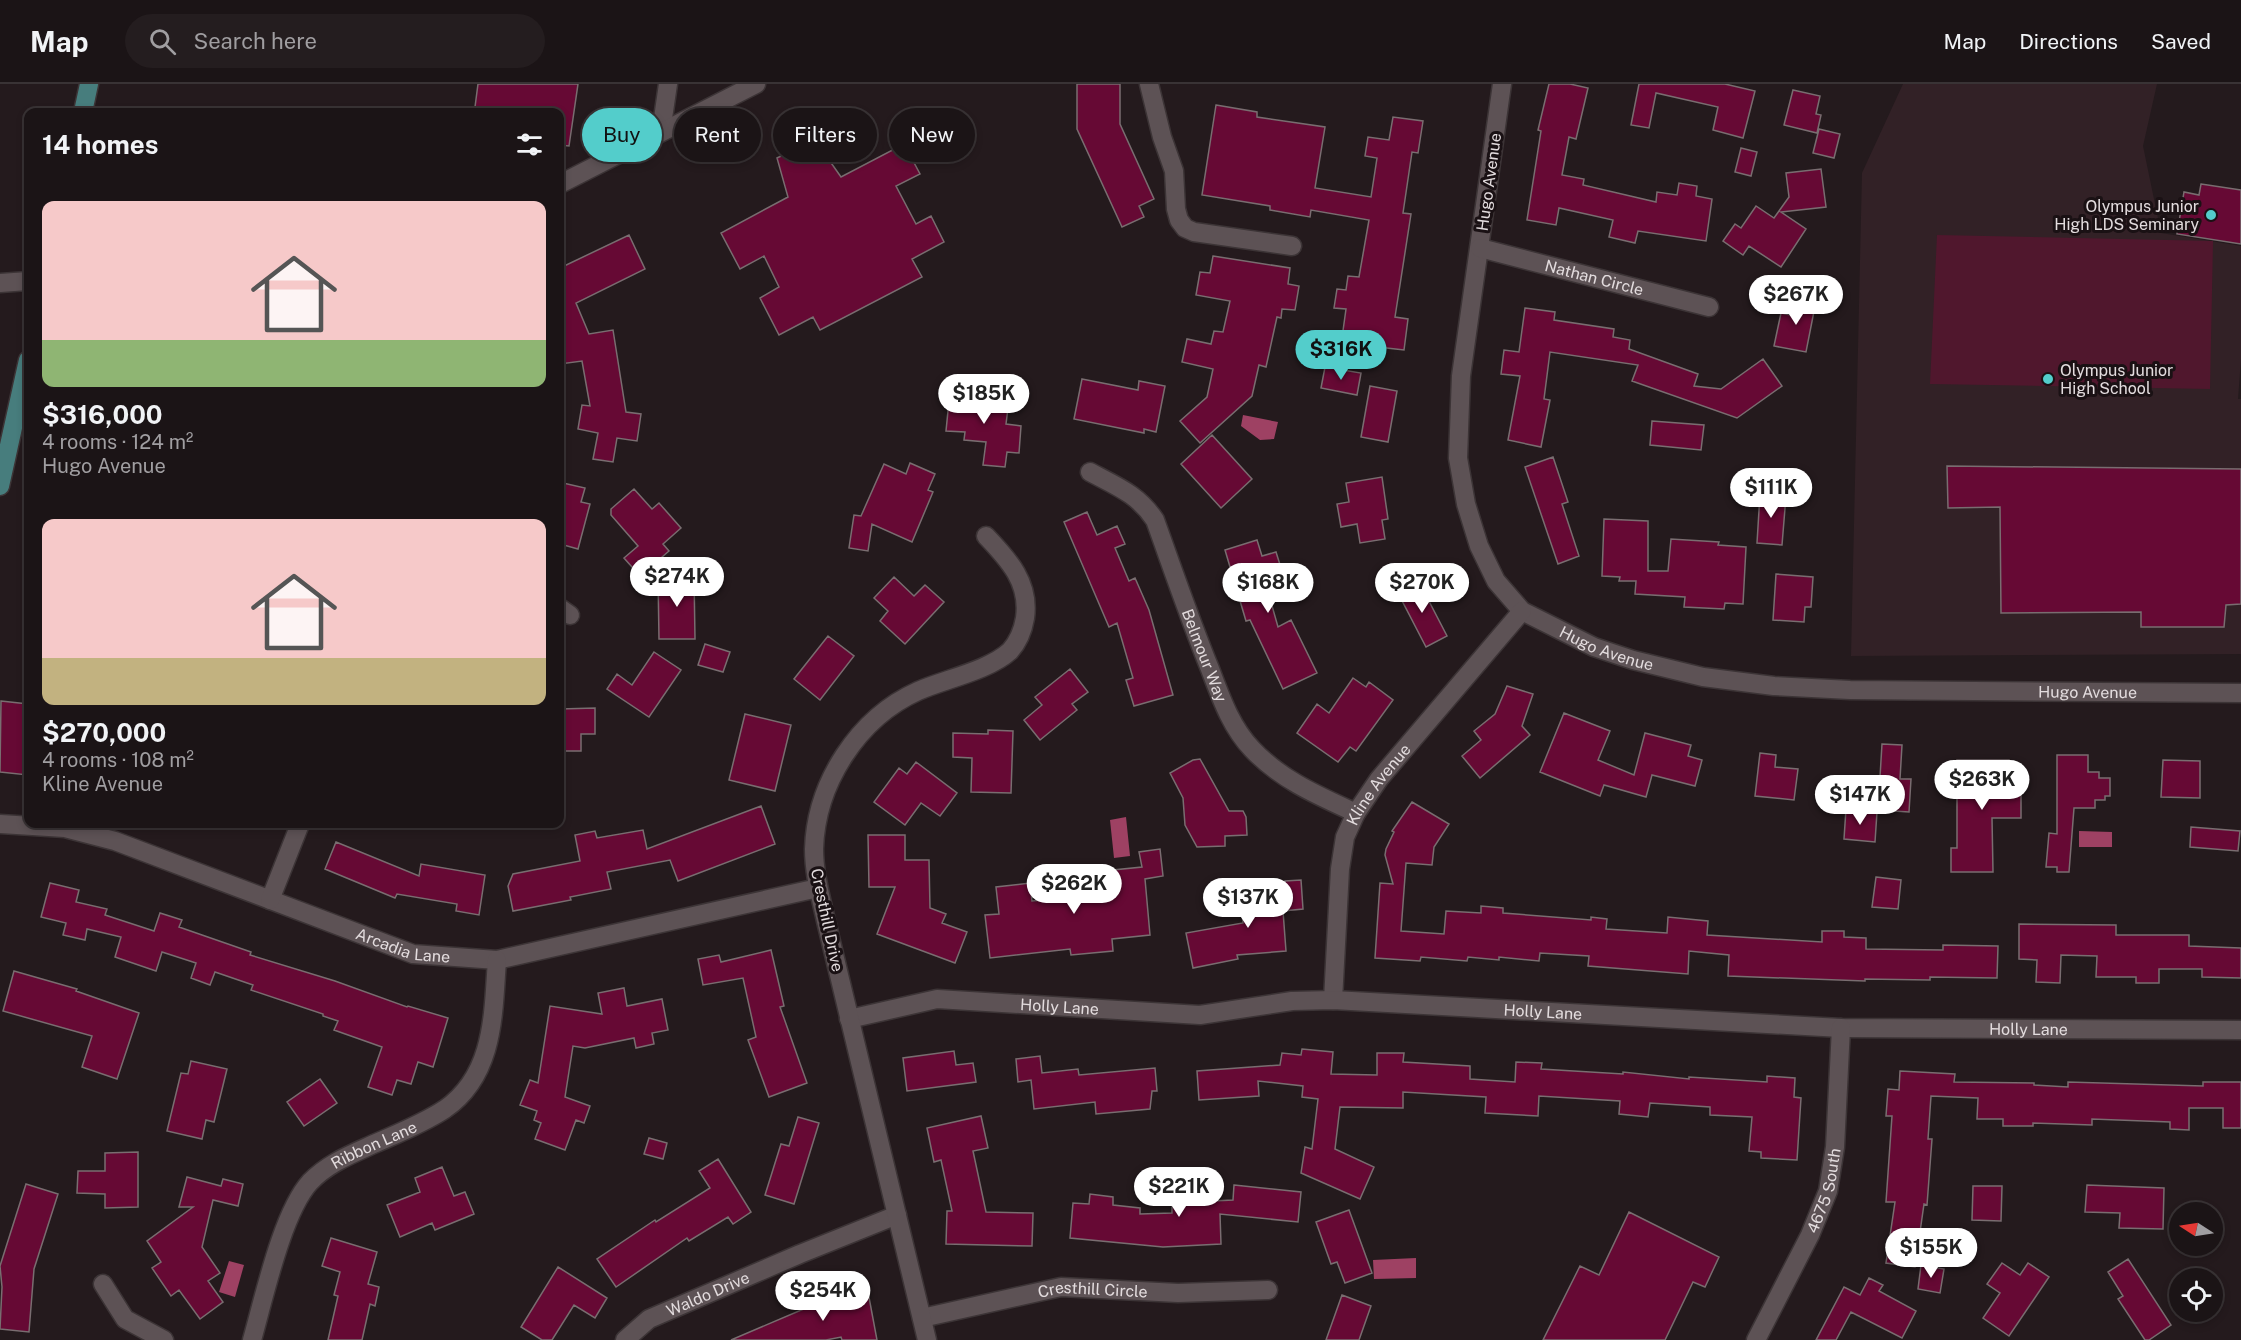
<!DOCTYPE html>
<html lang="en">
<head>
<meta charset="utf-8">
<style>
  :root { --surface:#1b1416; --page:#241d1f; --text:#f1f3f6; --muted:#a09ea1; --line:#393335; --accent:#53cdcb }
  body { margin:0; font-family:"Public Sans",sans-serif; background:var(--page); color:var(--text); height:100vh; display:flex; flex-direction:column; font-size:22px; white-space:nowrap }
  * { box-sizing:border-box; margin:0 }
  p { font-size:20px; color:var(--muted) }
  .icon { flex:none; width:33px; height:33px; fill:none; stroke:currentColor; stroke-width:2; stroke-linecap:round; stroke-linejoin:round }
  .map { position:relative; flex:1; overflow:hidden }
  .side { position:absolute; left:24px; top:24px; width:540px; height:720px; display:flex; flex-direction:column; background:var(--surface); border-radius:12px; box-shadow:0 3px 9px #0003,0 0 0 2px var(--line) }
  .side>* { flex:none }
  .banner { position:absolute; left:582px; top:24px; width:570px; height:54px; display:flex; gap:12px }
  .needle { width:39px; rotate:282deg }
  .controls { position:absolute; left:2169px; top:1118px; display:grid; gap:12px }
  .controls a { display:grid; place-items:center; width:54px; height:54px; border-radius:50%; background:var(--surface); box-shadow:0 3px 9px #0003,0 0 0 2px var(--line); font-size:30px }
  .price { position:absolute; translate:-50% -51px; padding:0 14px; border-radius:21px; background:#fff; color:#222; font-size:20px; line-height:39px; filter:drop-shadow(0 2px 3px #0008) }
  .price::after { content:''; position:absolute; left:50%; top:36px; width:18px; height:14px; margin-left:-9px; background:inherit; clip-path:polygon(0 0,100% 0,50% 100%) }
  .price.selected { background:var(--accent); color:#111 }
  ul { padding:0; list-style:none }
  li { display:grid; align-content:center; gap:12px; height:318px; padding:0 18px }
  li span { display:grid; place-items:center; height:186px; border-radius:12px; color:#555 }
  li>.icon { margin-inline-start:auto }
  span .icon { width:108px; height:108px; fill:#fffc; stroke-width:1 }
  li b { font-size:26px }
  h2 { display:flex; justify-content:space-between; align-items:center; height:72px; padding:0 18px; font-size:26px }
  .pill { padding:0 21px; border-radius:27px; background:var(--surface); box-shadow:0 3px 9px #0003,0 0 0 2px var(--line); font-size:21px; line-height:54px }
  .pill.selected { background:var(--accent); color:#111 }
  header { display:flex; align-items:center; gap:36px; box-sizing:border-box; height:84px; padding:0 30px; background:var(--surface); border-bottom:2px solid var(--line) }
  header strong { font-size:28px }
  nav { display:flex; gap:33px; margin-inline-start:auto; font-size:21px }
  .search { width:420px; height:54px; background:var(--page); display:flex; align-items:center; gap:15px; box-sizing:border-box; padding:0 21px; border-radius:33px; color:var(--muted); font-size:22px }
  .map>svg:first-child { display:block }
  .built { fill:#322126 }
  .green { fill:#50172d }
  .water { fill:#9e4163 }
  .building { fill:#660934; stroke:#796d70; stroke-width:1.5 }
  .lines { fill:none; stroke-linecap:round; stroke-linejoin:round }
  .minor-casing { stroke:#3c3436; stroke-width:21 }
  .major-casing { stroke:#3c3436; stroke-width:21 }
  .minor { stroke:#5d5255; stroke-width:18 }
  .major { stroke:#477d7d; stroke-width:18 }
  .poi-dot { fill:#53cdcb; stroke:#1a1114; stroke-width:2 }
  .labels { text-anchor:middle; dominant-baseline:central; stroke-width:6; stroke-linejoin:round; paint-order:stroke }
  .street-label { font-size:16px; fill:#e3dcde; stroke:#1a1114 }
  .poi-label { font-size:16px; fill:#e3dcde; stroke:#1a1114; text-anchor:end }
</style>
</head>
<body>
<header>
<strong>Map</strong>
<div class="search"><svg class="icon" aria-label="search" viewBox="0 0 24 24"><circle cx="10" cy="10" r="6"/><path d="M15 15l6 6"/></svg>Search here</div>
<nav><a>Map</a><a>Directions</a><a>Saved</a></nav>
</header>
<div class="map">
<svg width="2241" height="1256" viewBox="0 0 2241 1256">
  <rect width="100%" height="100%" fill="#241a1d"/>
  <!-- built -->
  <path class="built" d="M1903,0H2157L2143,62L2161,149L2241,162V275L2238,315H2241V570L1851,572L1862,89Z"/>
  <!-- green -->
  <path class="green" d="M1937,151L2213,157L2210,305L1930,300Z"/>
  <!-- water -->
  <path class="water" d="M1243,331L1278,338L1274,355L1260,356L1241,342Z
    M1126,733L1130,772L1114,774L1110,736Z
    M2079,747L2112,748V763H2079Z
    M1416,1174V1194L1374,1195L1373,1176Z
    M229,1177L244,1181L235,1213L219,1208Z"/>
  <!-- building -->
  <path class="building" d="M478,0H578L569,62L560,61V28H513L475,23Z
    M1077,0H1120V40L1154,115L1139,122L1144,133L1122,143L1077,45Z
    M1549,0H1570L1588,4L1576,55L1569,53L1562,91L1584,95L1583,101L1656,118L1657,108L1677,111L1679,99L1697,102L1696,112L1712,115L1706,157L1638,147L1635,159L1609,153L1613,136L1559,124L1556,141L1527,136L1541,47L1538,46Z
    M1639,0H1725L1755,7L1743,54L1713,46L1718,23L1656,9L1649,44L1631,41Z
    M1793,6L1820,12L1816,30L1821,31L1817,49L1784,41Z
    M1216,21L1257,28V33L1325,43L1315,104L1371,113L1377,74L1365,72L1368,53L1389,56L1393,33L1423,37L1418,69L1412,68L1403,129L1411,130L1395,233L1408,235L1404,266L1378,263L1379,259L1342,254L1346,225L1334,224L1337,205L1346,206L1348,192L1359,193L1369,136L1311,126L1310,133L1270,126V122L1202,111Z
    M1819,45L1840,50L1834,74L1813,69Z
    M815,56L841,93L904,60L920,90L896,102L916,140L931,132L944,158L912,175L922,193L820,246L813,233L779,251L760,214L779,203L764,172L740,185L721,149L788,113L777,74Z
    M1741,64L1757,68L1751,92L1735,88Z
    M1821,85L1826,123L1781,128L1806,145L1781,183L1749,162L1743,171L1723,157L1735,140L1741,144L1756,122L1774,134L1789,113L1786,89Z
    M2201,100L2241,106V160L2177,150L2184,108L2199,111Z
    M629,151L645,185L576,219L589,250L613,246L626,328L641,330L637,357L617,354L613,378L593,375L598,349L578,345L582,321L590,322L582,277L560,280V183V184Z
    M1213,172L1290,184L1288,200L1299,202L1295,226L1282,225L1281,234L1277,233L1266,283L1259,281L1252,312L1200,359L1180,337L1207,313L1213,285L1182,278L1187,255L1211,260L1214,247L1223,248L1230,217L1196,211L1200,188L1210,189Z
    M1795,213L1816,217L1806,268L1774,262L1781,229L1791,231Z
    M1525,224L1555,228L1554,236L1614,245L1613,253L1630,256L1629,265L1698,290L1694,302L1721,305L1763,275L1782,302L1737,334L1632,297L1638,281L1550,268L1544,315L1550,316L1541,363L1508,356L1520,292L1501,290L1504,266L1519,268Z
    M1325,283L1361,289L1357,311L1321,304Z
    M1082,295L1138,306L1139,297L1165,302L1156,348L1144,345V349L1074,335Z
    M1370,302L1397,307L1388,358L1361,353Z
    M950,307L1009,316L1006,340L1021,342L1019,369L1007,368L1005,383L983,381L986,358L964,356L965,348L946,347Z
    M1652,337L1704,341L1701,366L1650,361Z
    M1212,351L1252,395L1221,424L1181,380Z
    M1553,373L1568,418L1562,420L1579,472L1558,480L1525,383Z
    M910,379L935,390L928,406L933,408L912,458L872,440L868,467L849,464L854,431L861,432L884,380L906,390Z
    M1947,382L2241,385V520L2226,521L2224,543H2141V528L2001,529L2000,423L1948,424Z
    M1382,393L1388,435L1382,436L1385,455L1360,459L1357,440L1341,443L1337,420L1349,418L1346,399Z
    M563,399L585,404L581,418L590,420L578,465L560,460V411Z
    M634,405L652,425L659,419L681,444L663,460L669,467L640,492L624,474L638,462L611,431V425Z
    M1760,410L1786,412L1782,461L1757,459Z
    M1087,428L1097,451L1117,442L1125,460L1115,464L1129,497L1135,494L1149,526L1173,611L1134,622L1126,596L1133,594L1117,539L1109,543L1064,438Z
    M1604,435L1648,437V487H1668L1671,455L1719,458L1718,461L1746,463L1743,520L1725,519L1724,525L1684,523L1685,513L1635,510L1636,497H1619L1620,493L1602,492Z
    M1257,456L1262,472L1276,468L1281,484L1263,490L1278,543L1291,536L1317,589L1283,605L1250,536L1246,537L1225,466Z
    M1776,490L1813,493L1811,523H1805L1804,538L1773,536Z
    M694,492L695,555H659L658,493Z
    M894,493L914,512L925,501L944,518L905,560L880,537L888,527L874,514Z
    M1418,496L1447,552L1426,563L1397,507Z
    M828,552L854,572L820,616L794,595Z
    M705,560L730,568L723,588L698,581Z
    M654,568L681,586L649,633L607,605L617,590L632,601Z
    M1070,585L1088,608L1072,620L1077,626L1040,656L1024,636L1042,621L1035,613Z
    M1353,594L1366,603L1369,598L1393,616L1356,667L1350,663L1338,678L1297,649L1317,620L1329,629Z
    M1507,602L1533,610L1522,642L1530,651L1480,694L1462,672L1481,656L1474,647L1495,630Z
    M1,617L28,620L26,670H28V691L0,688Z
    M595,624V650H581V667H560V625Z
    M1564,629L1610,647L1598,676L1634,691L1645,649L1691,661L1688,672L1702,676L1695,702L1652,691L1646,713L1604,701L1600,712L1540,688Z
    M745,630L791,641L775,707L729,696Z
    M988,646L1013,647L1011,709L971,708L972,674L953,673V649L988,650Z
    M1882,660L1902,661L1900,695H1911L1909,728L1878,726Z
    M1760,669L1776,671L1775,683L1798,685L1794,716L1755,712Z
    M2057,671H2088V688H2099V694H2110V712H2105V716H2095V724H2074L2069,788H2057V783H2046L2049,749L2057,750Z
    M1200,675L1229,727H1243L1246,733L1247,751L1225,752V762L1197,763L1185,741L1183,714L1170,689L1193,676Z
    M1957,676H2009L2008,699H2021V734H1992L1993,788H1951V764H1957Z
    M2163,676L2200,677V714L2161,713Z
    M916,678L957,709L940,732L921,719L905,741L874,718L899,684L907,690Z
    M1412,718L1449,740L1434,763L1432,781L1406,779L1401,847L1444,850L1446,827L1481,829V822L1503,824V829L1591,836V833L1607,835L1606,845L1667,849L1668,833L1708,837L1707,851L1822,858V847H1844V853L1866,854V865L1943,866V861L1998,862L1997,894L1930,893V896L1865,895V897L1728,892L1729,871L1689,867L1688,890L1588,882L1589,872L1540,869L1539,877L1499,873V876L1468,873L1467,877L1421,873L1420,877L1375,874L1380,799L1393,800L1385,771L1386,765L1394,748L1392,747Z
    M761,722L775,760L678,797L670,776L607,788L611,805L570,813L571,816L513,827L508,802L513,790L580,777L575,751L595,747L597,754L643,746L647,765Z
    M1846,725L1877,728L1875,758L1844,755Z
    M2191,743L2240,747L2238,767L2190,763Z
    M868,751H905V776H929L930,824L946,830L942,839L967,848L955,879L877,850L895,803H869Z
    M336,758L419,792L421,780L485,791L479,831L456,827L457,820L397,810L395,814L325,785Z
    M1160,765L1163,792L1145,795L1150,851L1112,855L1113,867L1071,871L1070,865L990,874L985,831L999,830L996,803L1030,799L1032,817L1066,814L1065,807L1105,803L1103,787L1142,783L1139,768Z
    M1876,793L1901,796L1898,825L1872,823Z
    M1301,796L1303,825L1283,827L1286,867L1237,871L1238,875L1193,884L1186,849L1243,839L1241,813L1286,810L1285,797Z
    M50,799L79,806L76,818L107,825L105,831L154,847L160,829L182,836L179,843L251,868L250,871L335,897L407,923L408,922L448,934L433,983L418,978L411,1000L397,996L392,1011L368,1003L382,963L334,946L338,937L323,932V930L251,906L253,901L215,888L210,901L191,894L196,879L162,868L156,887L115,873L121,853L87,845L85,856L63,851L66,839L41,833Z
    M2019,840L2116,841V851H2189V862L2241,864V894L2202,893V885H2159V899H2136V893H2096L2097,872L2061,871L2060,899L2036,898L2037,876L2019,875Z
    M771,866L784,922L780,923L807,999L769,1013L748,956L756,953L743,894L703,901L698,875L719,871L721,878Z
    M14,887L77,905L76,907L139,929L117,995L82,983L92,952L3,927Z
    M624,904L627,922L662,915L668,946L652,949L654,960L636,964L634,954L585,964L573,962L565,1013L590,1022L584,1039L576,1036L565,1066L535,1055L541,1039L534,1036L537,1027L520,1021L530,996L538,999L550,922L602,930L598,909Z
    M1302,965L1333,968L1331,990L1377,991V969H1404L1403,978L1470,982V995L1515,998L1516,978L1542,979L1541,985L1623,990V988L1689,995V993L1767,998V992L1795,994L1794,1013L1801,1014L1797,1076L1761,1074V1068L1749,1067L1752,1033L1710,1031V1023L1650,1019L1648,1033L1619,1030L1620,1017L1539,1012L1538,1032L1485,1029L1486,1013L1403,1008V1024L1340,1023L1335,1065L1374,1083L1360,1115L1301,1089L1305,1063L1312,1065L1318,1015L1302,1013L1303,1002L1258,997L1259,1012L1199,1016L1197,987L1280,981L1282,969L1301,971Z
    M954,967L956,981L973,979L976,998L907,1007L903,974Z
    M1040,972L1042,989L1078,985L1079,991L1155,984L1157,1007H1152L1150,1025L1096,1030L1095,1018L1034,1025L1031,996L1018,998L1016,975Z
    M191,977L227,985L214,1038L206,1036L202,1055L167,1047L181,989L188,990Z
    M1900,987L1955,990L1954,998L2034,999V1001L2068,1003V998L2203,1002V998H2241V1044H2223V1024H2189V1046L2170,1045V1038L2092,1035V1041L2033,1039V1042H2003V1035H1977L1978,1014L1931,1012L1928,1055H1932L1927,1121L1924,1120L1915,1183L1886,1179L1895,1118H1886L1892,1032H1886L1888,1005L1899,1006Z
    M320,995L337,1019L304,1042L287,1018Z
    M981,1032L988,1064L973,1067L986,1128L1033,1129L1032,1162L946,1160L947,1127H952L941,1076L934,1078L927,1044Z
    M798,1033L819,1039L794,1120L765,1111L781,1060L789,1062Z
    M649,1054L667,1059L663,1075L644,1070Z
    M138,1068V1123L105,1124V1110L77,1109L78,1087H105V1069Z
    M718,1075L751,1128L733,1140L728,1133L689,1157L687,1154L616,1203L597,1175L655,1136L656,1138L710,1104L699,1087Z
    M442,1083L454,1112L465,1108L474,1130L435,1146L432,1139L400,1153L387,1121L420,1108L415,1094Z
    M187,1093L221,1102L223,1095L243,1100L238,1122L213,1116L202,1163L220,1189L208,1197L223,1218L200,1235L179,1206L171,1212L152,1184L161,1178L147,1157L193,1123H179Z
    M26,1100L58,1110L34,1185L29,1248L0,1245L2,1203L0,1182Z
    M1234,1101L1301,1108L1298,1138L1220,1130L1221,1160L1163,1163L1070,1154L1073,1119L1089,1120L1090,1110L1113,1113V1121L1140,1124V1130L1172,1129V1119L1233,1116Z
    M2087,1101L2164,1104L2163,1145L2119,1144L2120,1129L2085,1128Z
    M1973,1102H2002L2001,1137L1972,1136Z
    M1349,1126L1372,1189L1345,1199L1337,1178L1331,1180L1316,1138Z
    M1629,1128L1719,1173L1705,1203L1693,1198L1665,1256H1543L1580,1182L1599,1191Z
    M331,1154L377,1168L368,1200L379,1203L375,1222L370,1220L362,1256H328L338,1212L334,1211L340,1188L322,1182Z
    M2128,1175L2171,1241L2149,1256H2145L2118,1215L2123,1212L2108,1188Z
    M2002,1179L2020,1191L2028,1179L2049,1193L2009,1252L1983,1234L2000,1209L1987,1200Z
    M1921,1181L1944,1185L1940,1209L1918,1205Z
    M558,1183L607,1214L595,1234L574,1221L552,1256H542L521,1243Z
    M1869,1194L1883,1201L1879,1207L1916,1227L1902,1254L1851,1228L1836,1256H1816L1844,1203L1860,1211Z
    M868,1208L877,1256H842L841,1253L826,1256H731L806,1224L805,1220Z
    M1342,1211L1371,1222L1359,1256H1326Z"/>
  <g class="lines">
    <defs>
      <g id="minor">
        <path d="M1149,0L1162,53L1174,87L1176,125L1179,136L1185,144L1194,148L1292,162"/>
        <path id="s1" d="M1502,0L1461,292L1458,374L1466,420L1479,462L1496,497L1522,527L1594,563L1633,576L1703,593L1774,602L1850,606L2241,609"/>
        <path d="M661,48L668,0"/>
        <path d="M560,100L756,0"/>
        <path id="s2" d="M1480,164L1709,223"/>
        <path d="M0,199L28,197"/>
        <path id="s3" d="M1090,388C1116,402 1138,410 1155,436C1173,486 1190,536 1210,585C1221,614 1231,643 1252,665C1281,696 1319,712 1356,729"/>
        <path d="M560,524L570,531"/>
        <path id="s4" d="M0,740L65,744L115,757L413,870L497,876L818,804"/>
        <path d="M270,816L300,740"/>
        <path id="s5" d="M1333,916L1340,785L1345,753L1356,729L1379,695L1522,527"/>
        <path id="s6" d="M849,935L937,915L1200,931L1292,917L1333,916L1841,944L2241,946"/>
        <path d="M103,1200L125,1235L164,1256"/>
        <path id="s7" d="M922,1234L1061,1203L1178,1209L1268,1206"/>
        <path id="s8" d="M252,1256C264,1214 282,1129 310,1098C328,1079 352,1070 376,1059C399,1049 424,1039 445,1025C495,990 493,929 497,876"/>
        <path id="s9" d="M625,1256L649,1235L800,1170L897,1131"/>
        <path d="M927,1256L826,837C821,814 814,790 814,765C816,699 858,634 918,607C945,595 988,587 1010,567C1018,558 1023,546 1025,534C1030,499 1009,476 986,452"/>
        <path id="s10" d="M1756,1256L1810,1151L1828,1107L1835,1063L1841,944"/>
      </g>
      <path id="major" d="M83,28L89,0
        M0,402L28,276"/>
    </defs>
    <!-- minor casing -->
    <use href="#minor" class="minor-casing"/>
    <!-- major casing -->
    <use href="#major" class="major-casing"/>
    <!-- minor -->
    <use href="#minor" class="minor"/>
    <!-- major -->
    <use href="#major" class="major"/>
  </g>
  <!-- markers -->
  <g class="poi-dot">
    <circle cx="2211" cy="131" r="6"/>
    <circle cx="2048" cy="295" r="6"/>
  </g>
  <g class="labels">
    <!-- street labels -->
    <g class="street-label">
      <text transform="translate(1489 98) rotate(-82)">Hugo Avenue</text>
      <text stroke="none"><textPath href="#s2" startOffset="118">Nathan Circle</textPath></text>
      <text stroke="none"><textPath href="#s1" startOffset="639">Hugo Avenue</textPath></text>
      <text stroke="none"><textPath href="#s3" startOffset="226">Belmour Way</textPath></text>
      <text stroke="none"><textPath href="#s1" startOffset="1125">Hugo Avenue</textPath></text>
      <text stroke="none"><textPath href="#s5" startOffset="226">Kline Avenue</textPath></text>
      <text transform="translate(827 836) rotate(78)">Cresthill Drive</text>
      <text stroke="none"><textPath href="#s4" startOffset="424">Arcadia Lane</textPath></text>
      <text stroke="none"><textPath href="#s6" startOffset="213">Holly Lane</textPath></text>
      <text stroke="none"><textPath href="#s6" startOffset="698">Holly Lane</textPath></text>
      <text stroke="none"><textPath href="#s6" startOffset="1184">Holly Lane</textPath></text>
      <text stroke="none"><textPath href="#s8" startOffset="244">Ribbon Lane</textPath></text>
      <text stroke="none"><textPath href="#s10" startOffset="165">4675 South</textPath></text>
      <text stroke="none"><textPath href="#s7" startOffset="174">Cresthill Circle</textPath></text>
      <text stroke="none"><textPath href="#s9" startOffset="96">Waldo Drive</textPath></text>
    </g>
    <!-- poi labels -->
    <g class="poi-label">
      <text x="2199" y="122">Olympus Junior<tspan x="2199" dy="18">High LDS Seminary</tspan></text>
      <text x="2060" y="286" text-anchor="start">Olympus Junior<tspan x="2060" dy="18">High School</tspan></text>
    </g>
  </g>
</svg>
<div class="controls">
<a><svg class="needle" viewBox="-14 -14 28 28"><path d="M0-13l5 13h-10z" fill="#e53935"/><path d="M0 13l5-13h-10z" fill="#a09ea1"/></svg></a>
<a><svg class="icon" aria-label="locate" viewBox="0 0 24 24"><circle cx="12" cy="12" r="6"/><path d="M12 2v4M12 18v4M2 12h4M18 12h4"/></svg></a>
</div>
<b class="price" style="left:1796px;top:242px">$267K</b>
<b class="price selected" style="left:1341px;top:297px">$316K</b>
<b class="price" style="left:984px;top:341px">$185K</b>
<b class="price" style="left:1771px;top:435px">$111K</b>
<b class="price" style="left:677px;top:524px">$274K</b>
<b class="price" style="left:1268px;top:530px">$168K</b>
<b class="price" style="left:1422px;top:530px">$270K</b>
<b class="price" style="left:1982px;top:727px">$263K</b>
<b class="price" style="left:1860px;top:742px">$147K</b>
<b class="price" style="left:1074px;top:831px">$262K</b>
<b class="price" style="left:1248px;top:845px">$137K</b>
<b class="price" style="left:1179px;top:1134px">$221K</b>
<b class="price" style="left:1931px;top:1195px">$155K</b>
<b class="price" style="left:823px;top:1238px">$254K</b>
<div class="banner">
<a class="pill selected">Buy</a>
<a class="pill">Rent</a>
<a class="pill">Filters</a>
<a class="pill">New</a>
</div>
<section class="side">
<h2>14 homes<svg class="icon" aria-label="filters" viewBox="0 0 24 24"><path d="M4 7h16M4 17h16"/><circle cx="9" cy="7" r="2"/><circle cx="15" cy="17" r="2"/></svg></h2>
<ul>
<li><span style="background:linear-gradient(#f6c9c9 75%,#8fb573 0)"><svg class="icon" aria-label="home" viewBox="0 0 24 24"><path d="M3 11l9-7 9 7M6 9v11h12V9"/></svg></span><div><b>$316,000</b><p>4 rooms · 124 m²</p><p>Hugo Avenue</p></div></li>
<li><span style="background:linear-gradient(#f6c9c9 75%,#c2b280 0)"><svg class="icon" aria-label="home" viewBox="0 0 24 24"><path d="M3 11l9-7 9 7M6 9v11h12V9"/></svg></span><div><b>$270,000</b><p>4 rooms · 108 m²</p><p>Kline Avenue</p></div></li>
</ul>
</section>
</div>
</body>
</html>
